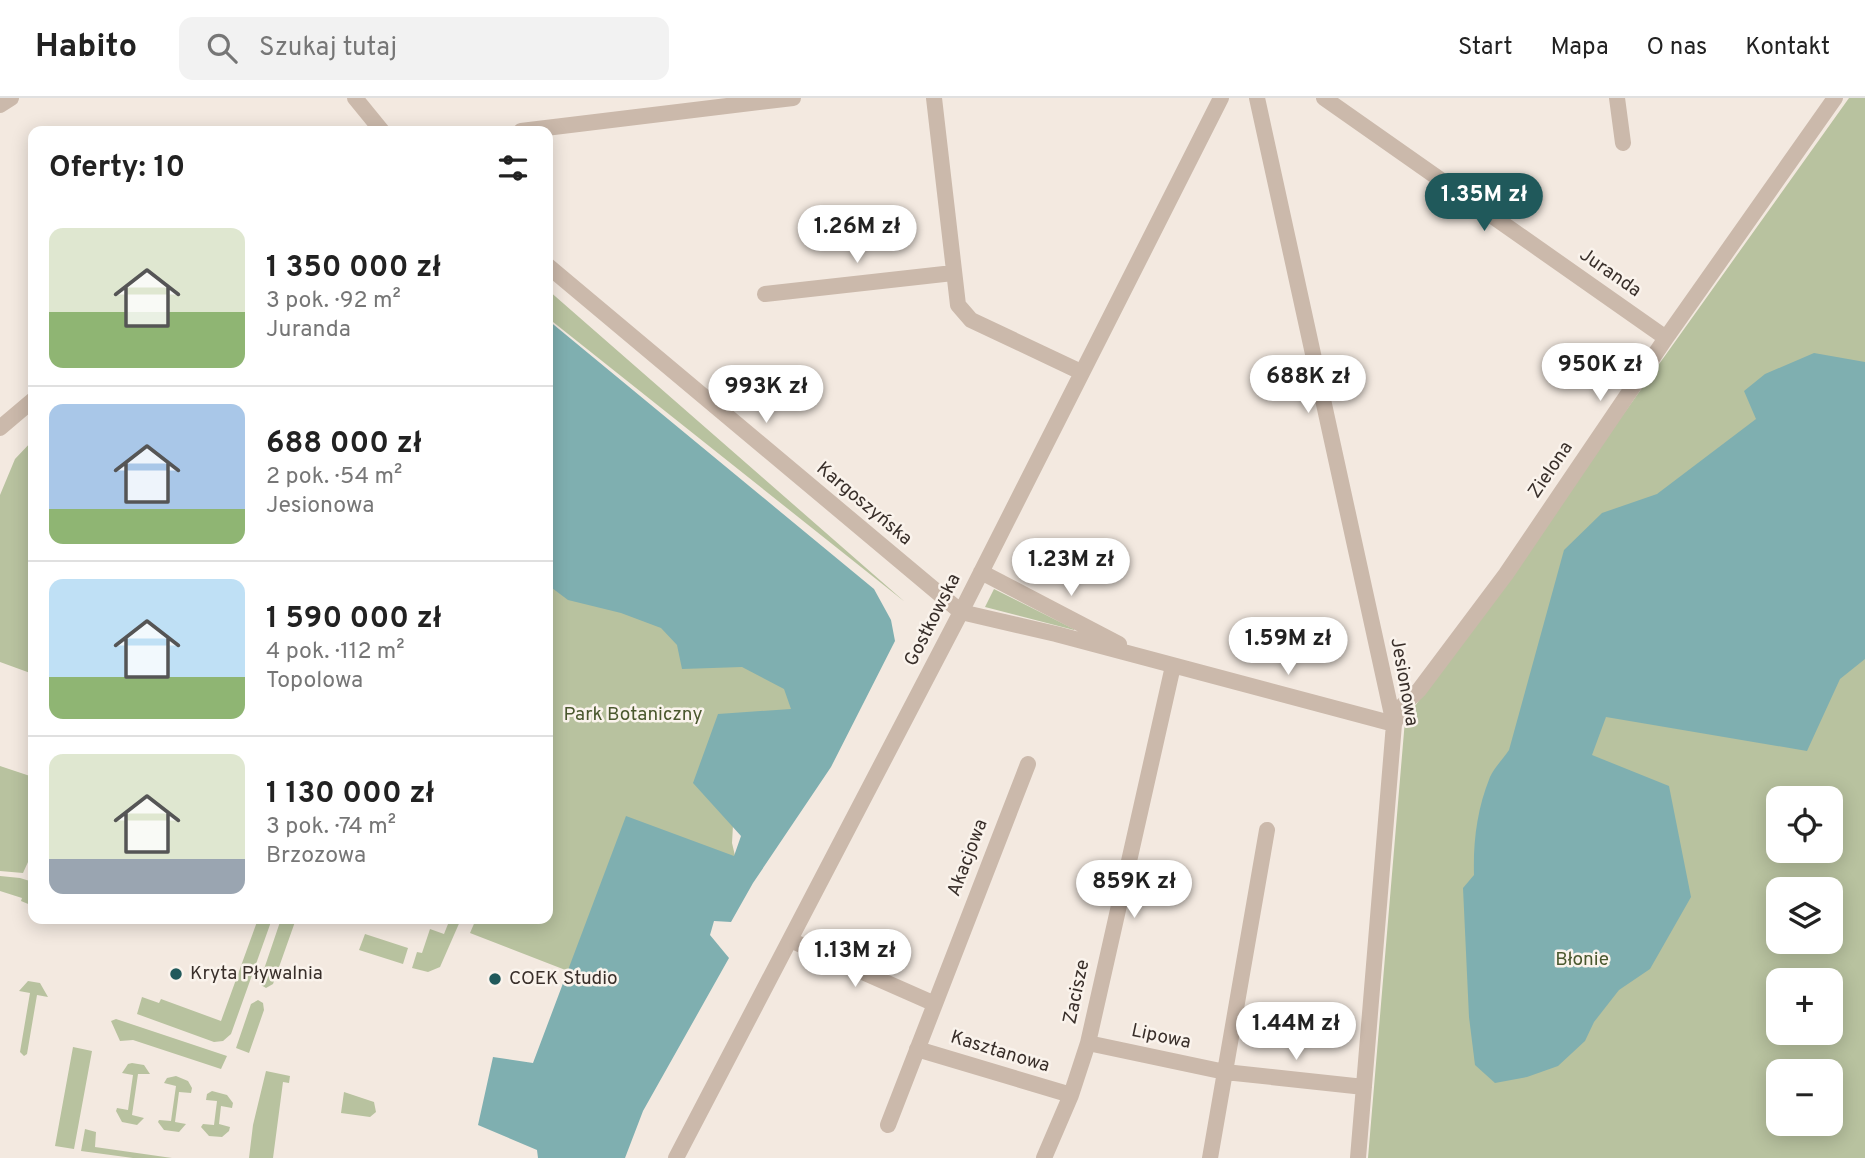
<!DOCTYPE html>
<html lang="pl">
<head>
<meta charset="utf-8">
<style>
  :root { --surface:#fff; --page:#f2f2f2; --text:#222; --muted:#767676; --line:#e0e0e0; --accent:#20595b }
  body { margin:0; font-family:Overpass,sans-serif; background:var(--page); color:var(--text); height:100vh; display:flex; flex-direction:column; font-size:26px; white-space:nowrap }
  * { box-sizing:border-box; margin:0 }
  p { font-size:23px; color:var(--muted) }
  .icon { flex:none; width:38px; height:38px; fill:none; stroke:currentColor; stroke-width:2; stroke-linecap:round; stroke-linejoin:round }
  .map { position:relative; flex:1; overflow:hidden }
  .drawer { position:absolute; left:28px; top:28px; width:525px; height:798px; display:flex; flex-direction:column; background:var(--surface); border-radius:14px; box-shadow:0 4px 18px #0003 }
  .drawer>* { flex:none }
  .tools { position:absolute; left:1766px; top:688px; display:grid; gap:14px }
  .tools a { display:grid; place-items:center; width:77px; height:77px; border-radius:14px; background:var(--surface); box-shadow:0 4px 18px #0003; font-size:35px }
  .price { position:absolute; translate:-50% -60px; padding:0 16px; border-radius:24px; background:#fff; color:#222; font-size:23px; line-height:46px; filter:drop-shadow(0 2px 4px #0008) }
  .price::after { content:''; position:absolute; left:50%; top:42px; width:21px; height:16px; margin-left:-10px; background:inherit; clip-path:polygon(0 0,100% 0,50% 100%) }
  .price.current { background:var(--accent); color:#fff }
  ul { padding:0; list-style:none }
  li { display:flex; align-items:center; gap:21px; height:175px; padding:0 21px }
  li+li { border-top:2px solid var(--line) }
  li span { display:grid; place-items:center; flex:none; width:196px; height:140px; border-radius:14px; color:#555 }
  li>.icon { margin-inline-start:auto }
  span .icon { width:84px; height:84px; fill:#fffc; stroke-width:1 }
  li b { font-size:30px }
  h2 { display:flex; justify-content:space-between; align-items:center; height:84px; padding:0 21px; font-size:30px }
  header { display:flex; align-items:center; gap:42px; box-sizing:border-box; height:98px; padding:0 35px; background:var(--surface); border-bottom:2px solid var(--line) }
  header strong { font-size:33px }
  nav { display:flex; gap:38px; margin-inline-start:auto; font-size:24px }
  .search { width:490px; height:63px; background:var(--page); display:flex; align-items:center; gap:18px; box-sizing:border-box; padding:0 24px; border-radius:14px; color:var(--muted); font-size:26px }
  .map>svg:first-child { display:block }
  .green { fill:#b8c29f; fill-rule:evenodd }
  .water { fill:#7fafb0 }
  .lines { fill:none; stroke-linecap:round; stroke-linejoin:round }
  .street { stroke:#cbb9ab; stroke-width:16 }
  .poi-dot { fill:#20595b; stroke:#faf3ec; stroke-width:2.5 }
  .labels { text-anchor:middle; dominant-baseline:central; stroke-width:5; stroke-linejoin:round; paint-order:stroke }
  .street-label { font-size:19px; fill:#392f2a; stroke:#faf3ec }
  .park-label { font-size:19px; fill:#4a582e; stroke:#faf3ec }
  .poi-label { font-size:19px; fill:#392f2a; stroke:#faf3ec; text-anchor:start }
</style>
</head>
<body>
<header>
<strong>Habito</strong>
<div class="search"><svg class="icon" aria-label="search" viewBox="0 0 24 24"><circle cx="10" cy="10" r="6"/><path d="M15 15l6 6"/></svg>Szukaj tutaj</div>
<nav><a>Start</a><a>Mapa</a><a>O nas</a><a>Kontakt</a></nav>
</header>
<div class="map">
<svg width="1865" height="1060" viewBox="0 0 1865 1060">
  <rect width="100%" height="100%" fill="#f3e9e0"/>
  <!-- green -->
  <path class="green" d="M1849,0H1865V1060H1368L1405,622ZM1778,700H1830V752H1778ZM1778,791H1830V844H1778ZM1778,882H1830V934H1778ZM1778,973H1830V1026H1778Z
    M548,192L905,504L548,220Z
    M33,342V576L0,564V397L15,361Z
    M548,476L740,558L790,588L794,616L733,727L732,745L736,762L586,880L470,835L476,821H548Z
    M994,491L1074,531V532L985,509Z
    M0,668L33,679V753L23,775L0,773Z
    M0,778L20,780L33,784V808L21,803L22,800L0,793Z
    M258,821H272L231,936L223,943L214,944L137,916L142,899L159,905L161,901L221,923Z
    M281,821H296L273,886L266,890L261,887V880Z
    M450,821H461L440,869L428,874L412,870L417,854L422,855L430,831L444,836Z
    M365,836L408,850L403,866L359,852Z
    M28,883L40,885L48,899L37,897L27,956L24,958L20,954L30,895L19,893Z
    M258,902L263,905L264,912L249,955L236,950L251,906Z
    M116,921L227,958L221,971L133,942L120,943L111,923Z
    M73,949L92,953L74,1051L55,1048Z
    M132,965L144,967L150,976H138L132,1017L144,1020L137,1027L122,1024L116,1013L117,1010L128,1012L133,977L122,975L128,966Z
    M266,973L290,978L289,985L283,984L273,1060H249L253,1027Z
    M176,978L188,983L192,990L191,995L179,994L175,1024L186,1026L179,1034L164,1032L158,1024L159,1022L171,1023L176,988L164,985L167,980Z
    M212,993L227,997L233,1005L232,1010L221,1008L219,1026L230,1029L229,1033L222,1039L209,1038L201,1029L203,1026L214,1027L217,1003L206,1002L207,996Z
    M344,994L374,1004L376,1014L370,1019L341,1015Z
    M85,1031L96,1034L95,1049L172,1060H133L81,1053Z"/>
  <!-- water -->
  <path class="water" d="M548,222L874,491L891,522L895,543L831,669L753,785L731,824L714,823L710,837L729,860L643,1013L625,1060H538L537,1052L478,1027L493,959L533,965L626,718L734,758L741,738L693,685L718,616L791,611L784,591L742,569L682,571L677,547L661,530L621,515L568,502L548,487Z
    M1814,255L1865,264V561L1840,581L1807,653L1606,619L1592,657L1669,688L1691,799L1650,871L1619,892L1594,924L1585,943L1558,968L1527,979L1495,985L1475,967L1469,919L1463,790L1474,777C1473,744 1477,711 1490,679C1494,670 1503,661 1509,652L1564,452L1602,415L1657,396L1756,321L1744,293L1765,276Z"/>
  <g class="lines">
    <!-- street -->
    <path class="street" d="M355,0L382,33
      M934,0L958,207L971,222L1081,274
      M1257,0L1394,626L1358,1060
      M1324,0L1666,240
      M1617,0L1623,45
      M0,7L11,0
      M521,33L793,0
      M548,168L961,514L1056,536L1394,626
      M765,196L953,175
      M0,330L33,302
      M981,474L1119,546
      M1394,626L1402,608L1419,592L1506,476L1666,240L1835,0
      M790,842L935,906
      M1088,945L1225,974L1364,989
      M917,951L1071,997
      M888,1027L1028,666
      M676,1060L961,514L1221,0
      M1044,1060L1071,997L1088,945L1173,568
      M1210,1060L1267,732"/>
  </g>
  <!-- markers -->
  <g class="poi-dot">
    <circle cx="176" cy="876" r="7"/>
    <circle cx="495" cy="881" r="7"/>
  </g>
  <g class="labels">
    <!-- street labels -->
    <g class="street-label">
      <text transform="translate(1610 175) rotate(35)">Juranda</text>
      <text transform="translate(1551 372) rotate(-56)">Zielona</text>
      <text transform="translate(864 406) rotate(40)">Kargoszyńska</text>
      <text transform="translate(933 522) rotate(-63)">Gostkowska</text>
      <text transform="translate(1404 584) rotate(80)">Jesionowa</text>
      <text transform="translate(968 760) rotate(-69)">Akacjowa</text>
      <text transform="translate(1077 894) rotate(-78)">Zacisze</text>
      <text transform="translate(1161 939) rotate(12)">Lipowa</text>
      <text transform="translate(1000 954) rotate(17)">Kasztanowa</text>
    </g>
    <!-- park labels -->
    <g class="park-label">
      <text x="633" y="617">Park Botaniczny</text>
      <text x="1582" y="862">Błonie</text>
    </g>
    <!-- poi labels -->
    <g class="poi-label">
      <text x="190" y="876">Kryta Pływalnia</text>
      <text x="509" y="881">COEK Studio</text>
    </g>
  </g>
</svg>
<div class="tools">
<a><svg class="icon" aria-label="locate" viewBox="0 0 24 24"><circle cx="12" cy="12" r="6"/><path d="M12 2v4M12 18v4M2 12h4M18 12h4"/></svg></a>
<a><svg class="icon" aria-label="layers" viewBox="0 0 24 24"><path d="M12 4l9 5-9 5-9-5zM3 14l9 5 9-5"/></svg></a>
<a>+</a>
<a>−</a>
</div>
<b class="price current" style="left:1484px;top:135px">1.35M zł</b>
<b class="price" style="left:857px;top:167px">1.26M zł</b>
<b class="price" style="left:1600px;top:305px">950K zł</b>
<b class="price" style="left:1308px;top:317px">688K zł</b>
<b class="price" style="left:766px;top:327px">993K zł</b>
<b class="price" style="left:1071px;top:500px">1.23M zł</b>
<b class="price" style="left:1288px;top:579px">1.59M zł</b>
<b class="price" style="left:1134px;top:822px">859K zł</b>
<b class="price" style="left:855px;top:891px">1.13M zł</b>
<b class="price" style="left:1296px;top:964px">1.44M zł</b>
<section class="drawer">
<h2>Oferty: 10<svg class="icon" aria-label="filters" viewBox="0 0 24 24"><path d="M4 7h16M4 17h16"/><circle cx="9" cy="7" r="2"/><circle cx="15" cy="17" r="2"/></svg></h2>
<ul>
<li><span style="background:linear-gradient(#dfe7d0 60%,#8fb573 0)"><svg class="icon" aria-label="home" viewBox="0 0 24 24"><path d="M3 11l9-7 9 7M6 9v11h12V9"/></svg></span><div><b>1 350 000 zł</b><p>3 pok. · 92 m²</p><p>Juranda</p></div></li>
<li><span style="background:linear-gradient(#a9c7e8 75%,#8fb573 0)"><svg class="icon" aria-label="home" viewBox="0 0 24 24"><path d="M3 11l9-7 9 7M6 9v11h12V9"/></svg></span><div><b>688 000 zł</b><p>2 pok. · 54 m²</p><p>Jesionowa</p></div></li>
<li><span style="background:linear-gradient(#bfe0f5 70%,#8fb573 0)"><svg class="icon" aria-label="home" viewBox="0 0 24 24"><path d="M3 11l9-7 9 7M6 9v11h12V9"/></svg></span><div><b>1 590 000 zł</b><p>4 pok. · 112 m²</p><p>Topolowa</p></div></li>
<li><span style="background:linear-gradient(#dfe7d0 75%,#9aa5b1 0)"><svg class="icon" aria-label="home" viewBox="0 0 24 24"><path d="M3 11l9-7 9 7M6 9v11h12V9"/></svg></span><div><b>1 130 000 zł</b><p>3 pok. · 74 m²</p><p>Brzozowa</p></div></li>
</ul>
</section>
</div>
</body>
</html>
